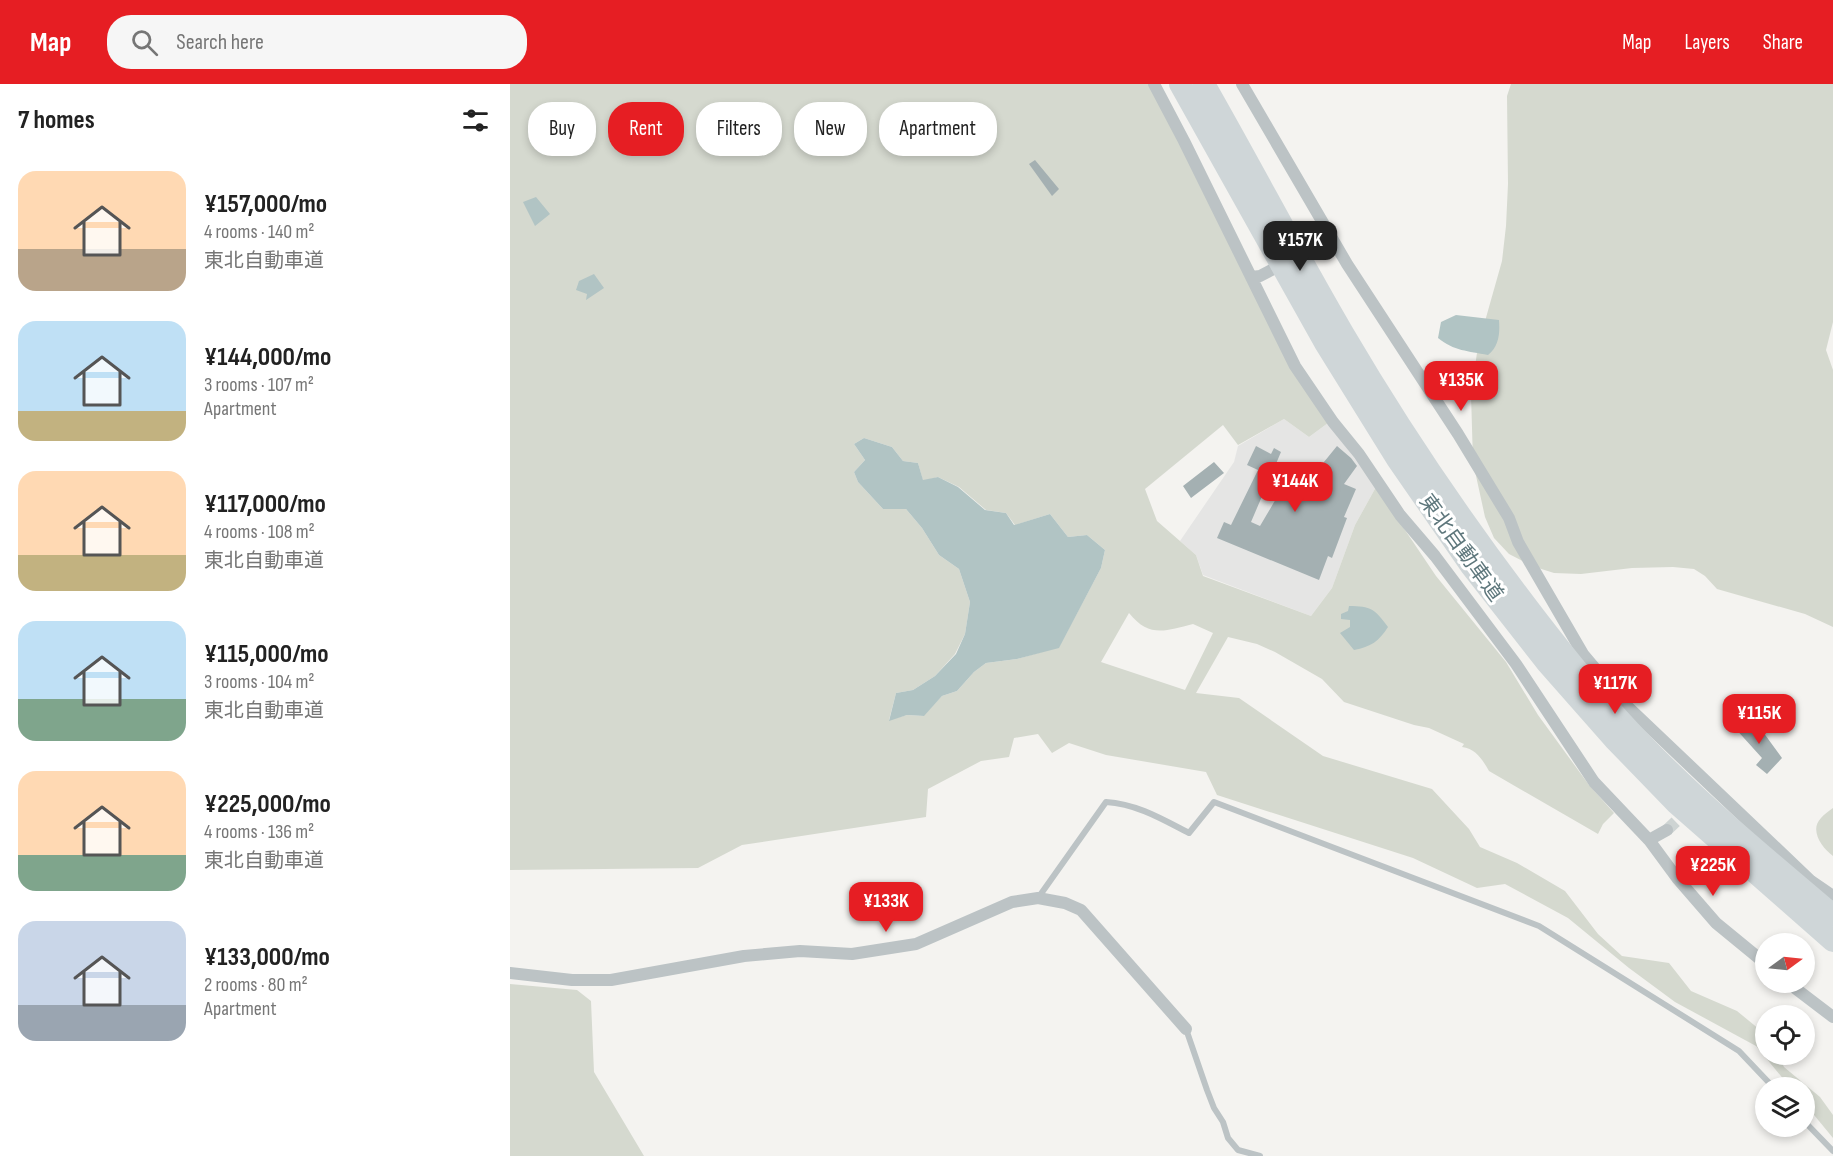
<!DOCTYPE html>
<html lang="en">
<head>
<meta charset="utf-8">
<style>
  :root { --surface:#fff; --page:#f6f6f6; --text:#222; --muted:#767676; --accent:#e61e23 }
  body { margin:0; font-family:"Sofia Sans Condensed","Noto Sans JP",sans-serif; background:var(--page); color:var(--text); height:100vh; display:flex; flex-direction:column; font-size:22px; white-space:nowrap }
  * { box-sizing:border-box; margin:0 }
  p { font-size:20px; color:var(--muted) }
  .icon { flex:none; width:33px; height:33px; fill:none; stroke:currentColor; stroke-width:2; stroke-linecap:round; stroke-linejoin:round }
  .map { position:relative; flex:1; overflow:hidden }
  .side { display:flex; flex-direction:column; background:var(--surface); width:510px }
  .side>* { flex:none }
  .banner { position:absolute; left:18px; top:18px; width:570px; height:54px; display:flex; gap:12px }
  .needle { width:39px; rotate:75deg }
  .controls { position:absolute; left:1245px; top:849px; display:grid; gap:12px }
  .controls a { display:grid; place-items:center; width:60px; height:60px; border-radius:50%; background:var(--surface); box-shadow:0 3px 9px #0003; font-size:30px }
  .price { position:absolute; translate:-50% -51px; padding:0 14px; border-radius:12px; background:var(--accent); color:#fff; font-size:20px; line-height:39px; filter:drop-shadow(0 2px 3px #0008) }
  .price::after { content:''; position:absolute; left:50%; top:36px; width:18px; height:14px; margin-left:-9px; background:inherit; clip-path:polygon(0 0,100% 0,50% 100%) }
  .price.active { background:#222; color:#fff }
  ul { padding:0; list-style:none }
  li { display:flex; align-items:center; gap:18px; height:150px; padding:0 18px }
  li span { display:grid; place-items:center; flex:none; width:168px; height:120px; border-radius:18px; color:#555 }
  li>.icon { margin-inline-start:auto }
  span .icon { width:72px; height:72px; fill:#fffc; stroke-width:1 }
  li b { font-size:26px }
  h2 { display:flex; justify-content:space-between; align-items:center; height:72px; padding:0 18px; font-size:26px }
  .tag { padding:0 21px; border-radius:24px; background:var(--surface); box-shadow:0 3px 9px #0003; font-size:21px; line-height:54px }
  .tag.active { background:var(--accent); color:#fff }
  header { display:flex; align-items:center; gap:36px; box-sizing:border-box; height:84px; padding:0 30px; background:var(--accent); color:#fff }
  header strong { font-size:28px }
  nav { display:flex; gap:33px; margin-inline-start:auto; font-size:21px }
  .search { width:420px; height:54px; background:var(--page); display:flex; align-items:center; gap:15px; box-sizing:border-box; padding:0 21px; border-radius:24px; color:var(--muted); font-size:22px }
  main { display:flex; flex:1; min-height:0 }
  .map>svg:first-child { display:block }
  .built { fill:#e5e5e4 }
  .green { fill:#d5d9cf; fill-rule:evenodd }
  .water { fill:#b1c4c4 }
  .building { fill:#a4b0b2 }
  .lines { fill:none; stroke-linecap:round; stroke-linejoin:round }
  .street-tunnel { stroke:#ced4d3; stroke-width:12; stroke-dasharray:12 6; stroke-linecap:butt }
  .lane { stroke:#bcc3c5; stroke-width:6 }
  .street { stroke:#bcc3c5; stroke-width:12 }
  .highway { stroke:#cfd6d8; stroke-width:22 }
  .labels { text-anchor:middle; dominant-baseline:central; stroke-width:6; stroke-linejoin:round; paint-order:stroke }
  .street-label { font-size:21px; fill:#5e777c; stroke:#fff }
</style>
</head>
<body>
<header>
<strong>Map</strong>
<div class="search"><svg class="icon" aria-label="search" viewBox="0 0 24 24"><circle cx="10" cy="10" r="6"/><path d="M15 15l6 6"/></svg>Search here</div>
<nav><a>Map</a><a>Layers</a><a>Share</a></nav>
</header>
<main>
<section class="side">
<h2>7 homes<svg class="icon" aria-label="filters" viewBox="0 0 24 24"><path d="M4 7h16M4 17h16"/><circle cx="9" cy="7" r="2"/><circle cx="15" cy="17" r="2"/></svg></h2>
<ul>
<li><span style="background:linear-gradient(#ffd9b3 65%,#b9a48a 0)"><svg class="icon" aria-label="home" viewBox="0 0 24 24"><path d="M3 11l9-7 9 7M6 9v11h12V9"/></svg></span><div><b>¥157,000/mo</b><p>4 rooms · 140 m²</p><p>東北自動車道</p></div></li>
<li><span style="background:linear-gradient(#bfe0f5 75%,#c2b280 0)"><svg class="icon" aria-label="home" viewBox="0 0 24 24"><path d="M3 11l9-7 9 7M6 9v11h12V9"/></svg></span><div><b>¥144,000/mo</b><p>3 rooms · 107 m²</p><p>Apartment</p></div></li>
<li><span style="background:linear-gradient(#ffd9b3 70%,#c2b280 0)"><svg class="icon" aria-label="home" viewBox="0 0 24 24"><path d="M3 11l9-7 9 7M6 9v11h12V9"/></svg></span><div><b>¥117,000/mo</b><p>4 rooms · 108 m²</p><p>東北自動車道</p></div></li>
<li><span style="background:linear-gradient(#bfe0f5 65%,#7fa58c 0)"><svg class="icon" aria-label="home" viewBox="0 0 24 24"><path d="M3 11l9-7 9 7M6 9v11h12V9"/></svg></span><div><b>¥115,000/mo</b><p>3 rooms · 104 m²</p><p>東北自動車道</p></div></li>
<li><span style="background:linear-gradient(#ffd9b3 70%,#7fa58c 0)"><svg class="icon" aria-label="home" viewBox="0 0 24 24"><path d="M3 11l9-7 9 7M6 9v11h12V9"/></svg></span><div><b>¥225,000/mo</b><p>4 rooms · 136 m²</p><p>東北自動車道</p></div></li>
<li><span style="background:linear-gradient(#c9d6e8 70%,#9aa5b1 0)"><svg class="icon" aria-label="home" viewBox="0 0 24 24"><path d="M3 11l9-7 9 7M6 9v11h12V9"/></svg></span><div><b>¥133,000/mo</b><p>2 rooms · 80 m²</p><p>Apartment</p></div></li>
</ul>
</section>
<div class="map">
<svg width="1323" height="1072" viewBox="0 0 1323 1072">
  <rect width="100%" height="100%" fill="#f4f3f0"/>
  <!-- built -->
  <path class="built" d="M774,335L799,353L818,339L866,403L845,441L822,504L801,532L693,491L686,471L670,457L724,378L728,362Z"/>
  <!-- green -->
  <path class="green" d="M0,0H640L818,339L799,353L774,335L728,361L713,341L635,405L647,437L686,471L693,492L801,532L822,504L845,441L866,403L926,492L996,578L1028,631L1079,701L1104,729L1093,740L1088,750L979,687C972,675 966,665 952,663L954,660L919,644L904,641L834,618L812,595L765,568L747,560L718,553L686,609L729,614L813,672L922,705L959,745L970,763L1007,779L1055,807L1088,850L1112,872L1159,879L1181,907L1227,927L1255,950L1256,970L1268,971L1274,983L1310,1013L1323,1031V1054L1295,1020L1294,1004L1280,1003L1246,962L1165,918L1119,884L1058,834L995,800L967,804L903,774L707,711L696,688L596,671L559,659L542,669L528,650L504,654L499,673L471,677L418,705L416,733L232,761L188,784L0,786ZM354,354L382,363L393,377L408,379L413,397L428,393L449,403L476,426L496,429L505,441L540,430L558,453L577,451L595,466L591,484L549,563L507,575L476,579L464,588L447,607L432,612L413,632L397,631L379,636L386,609L403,606L425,592L445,570L455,550L460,518L449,485L429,471L412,444L396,425H373L348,398L344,388L355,376L344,360ZM619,529C639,554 655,547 683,540L703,549L675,606L591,578Z
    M1001,0H1323V238L1316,266L1323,286V543L1295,530L1207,505L1195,492L1184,485L1163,483L1122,484L1071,490L1044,489L1022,482L999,470L984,454L975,433L963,378L961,310L968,262L992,177L996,142L998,100L997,12Z
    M1323,724V772C1312,764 1299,746 1311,734C1314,730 1319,727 1323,724Z
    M0,900L67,906L81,917L84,988L134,1072H0Z"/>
  <!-- water -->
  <path class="water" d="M26,113L40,130L25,142L13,118Z
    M84,190L94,204L76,216L77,210L66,206L69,197Z
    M946,231L989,236C990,250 989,262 978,271C958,267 944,267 928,254L931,238Z
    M354,354L382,363L393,377L408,379L413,396L428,393L448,403L475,426L496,429L504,441L540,430L558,453L577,451L595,466L591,484L549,564L507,575L476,579L464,588L447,607L432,612L414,632L397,631L379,637L386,609L403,606L425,592L446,570L455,550L460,518L449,485L429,471L412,444L396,425H373L348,398L344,388L355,376L344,360Z
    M839,522C861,522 865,525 878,543C869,557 861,563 844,566L830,549L840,543V536L831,535V530L838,527Z"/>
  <!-- building -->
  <path class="building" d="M525,76L549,105L542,112L519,80Z
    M746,362L761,370L764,364L771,368L741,438L750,442L786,381L805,389L827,362L841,374L847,382L834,400L846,405L834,433L837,434L822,474L818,472L809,496L707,454L714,438L721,441L748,386L737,381Z
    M704,378L714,389L681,414L673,402Z
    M1231,637H1245L1272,674L1257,690L1246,681L1252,674L1224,643Z"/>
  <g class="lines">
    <!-- street-tunnel -->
    <path class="street-tunnel" d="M1157,746L1178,726"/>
    <!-- lane -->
    <path class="lane" d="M528,814L596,718C627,720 652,735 679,749L704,718L1029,842L1229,967L1264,1004
      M676,945L697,1006L704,1024L713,1038L718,1054L728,1066L750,1072
      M1294,1037L1323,1067"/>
    <!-- street -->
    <path class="street" d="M644,0L674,57L785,282L823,338L849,370L890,431L925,472L1006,580L1084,698L1139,756L1167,794L1206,839L1256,880
      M732,0L837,180L948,350L999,434L1008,458L1073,570L1116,621L1301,797L1323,812
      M742,193L750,192L815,158L820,150
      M1139,756L1157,746
      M0,889L62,896H101L234,872L290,867L342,870L406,860L502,818L528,814L555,819L571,826L676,945
      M1277,898L1323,933"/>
    <!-- highway -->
    <path class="highway" d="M670,0L815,259L887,375L961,482L1037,579L1104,655L1167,720L1323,857
      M694,0C741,82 785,167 833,249C891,348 955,442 1025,533C1055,572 1086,611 1120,647C1182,713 1253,772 1323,831"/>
  </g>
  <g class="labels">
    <!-- street labels -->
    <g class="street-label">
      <text transform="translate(951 464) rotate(54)">東北自動車道</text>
    </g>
  </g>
</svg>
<div class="controls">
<a><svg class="needle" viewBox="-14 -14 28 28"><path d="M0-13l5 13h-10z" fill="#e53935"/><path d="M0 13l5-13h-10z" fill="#767676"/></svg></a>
<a><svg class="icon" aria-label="locate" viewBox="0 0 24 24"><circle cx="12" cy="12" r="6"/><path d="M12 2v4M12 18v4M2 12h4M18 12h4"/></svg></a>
<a><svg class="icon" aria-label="layers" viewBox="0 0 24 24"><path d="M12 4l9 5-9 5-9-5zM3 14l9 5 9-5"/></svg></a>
</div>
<b class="price active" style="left:790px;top:188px">¥157K</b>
<b class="price" style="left:951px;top:328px">¥135K</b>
<b class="price" style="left:785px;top:429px">¥144K</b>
<b class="price" style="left:1105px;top:631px">¥117K</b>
<b class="price" style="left:1249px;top:661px">¥115K</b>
<b class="price" style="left:1203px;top:813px">¥225K</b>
<b class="price" style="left:376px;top:849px">¥133K</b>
<div class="banner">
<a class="tag">Buy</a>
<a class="tag active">Rent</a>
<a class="tag">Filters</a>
<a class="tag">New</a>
<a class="tag">Apartment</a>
</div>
</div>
</main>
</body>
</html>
